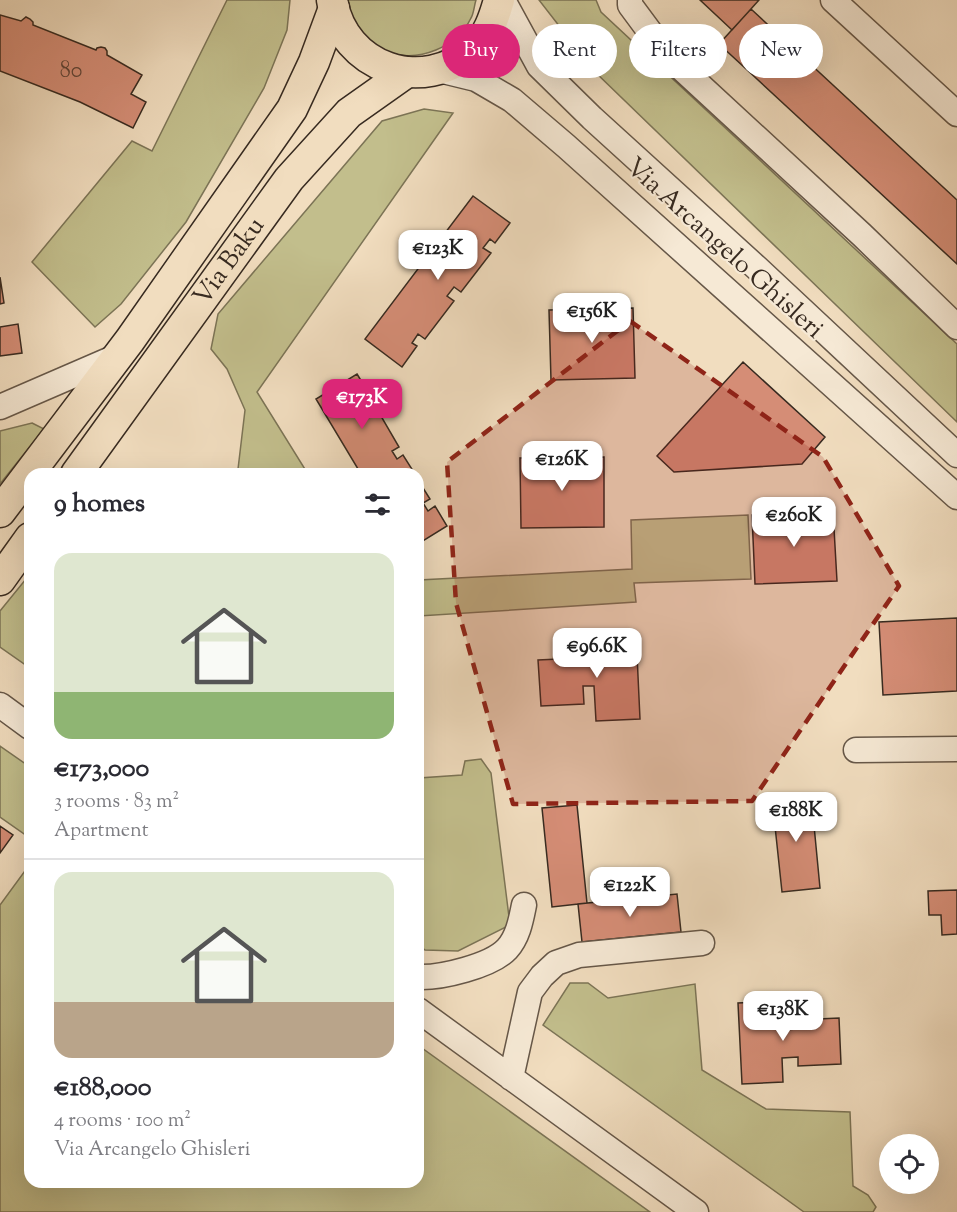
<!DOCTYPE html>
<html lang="en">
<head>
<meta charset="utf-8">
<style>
  :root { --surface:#fff; --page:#f7f7f7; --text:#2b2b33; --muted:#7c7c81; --line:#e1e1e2; --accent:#db2777 }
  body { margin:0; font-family:"Sorts Mill Goudy",serif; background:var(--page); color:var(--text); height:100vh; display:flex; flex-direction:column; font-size:22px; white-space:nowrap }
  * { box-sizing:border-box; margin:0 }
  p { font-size:20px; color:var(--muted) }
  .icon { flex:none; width:33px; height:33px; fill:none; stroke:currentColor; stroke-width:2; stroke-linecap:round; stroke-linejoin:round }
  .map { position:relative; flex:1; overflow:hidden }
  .panel { position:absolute; left:24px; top:468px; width:400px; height:720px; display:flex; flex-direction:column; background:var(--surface); border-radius:18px; box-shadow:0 6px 24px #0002 }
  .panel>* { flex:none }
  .banner { position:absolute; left:442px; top:24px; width:424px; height:54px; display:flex; gap:12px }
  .tools { position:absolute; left:879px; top:1134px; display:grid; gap:12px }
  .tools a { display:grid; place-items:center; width:60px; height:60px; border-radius:50%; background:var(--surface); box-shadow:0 6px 24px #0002; font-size:30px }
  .price { position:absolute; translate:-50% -51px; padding:0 14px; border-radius:12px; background:#fff; color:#222; font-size:20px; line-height:39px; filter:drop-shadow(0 2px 3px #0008) }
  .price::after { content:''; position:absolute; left:50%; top:36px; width:18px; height:14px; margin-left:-9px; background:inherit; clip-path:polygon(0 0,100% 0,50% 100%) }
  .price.current { background:var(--accent); color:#fff }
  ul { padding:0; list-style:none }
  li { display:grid; align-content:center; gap:12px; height:318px; padding:0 30px }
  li+li { border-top:2px solid var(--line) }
  li span { display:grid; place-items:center; height:186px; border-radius:18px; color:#555 }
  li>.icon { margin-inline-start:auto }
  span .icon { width:108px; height:108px; fill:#fffc; stroke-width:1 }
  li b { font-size:26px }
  h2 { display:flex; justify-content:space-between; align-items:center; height:72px; padding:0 30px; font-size:26px }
  .tag { padding:0 21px; border-radius:27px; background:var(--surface); box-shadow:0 6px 24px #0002; font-size:21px; line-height:54px }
  .tag.current { background:var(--accent); color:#fff }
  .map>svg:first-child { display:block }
  .green { fill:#c2be8c; stroke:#7c7456; stroke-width:1.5 }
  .building { fill:#d58d76; stroke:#372a20; stroke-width:1.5 }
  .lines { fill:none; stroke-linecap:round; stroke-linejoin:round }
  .minor-casing { stroke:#665748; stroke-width:27 }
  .major-casing { stroke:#372a20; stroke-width:33 }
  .minor { stroke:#f6e9d5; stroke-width:24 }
  .major { stroke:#f1ddbf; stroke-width:30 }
  .marked { fill:#8f2418; fill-opacity:0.2; stroke:#8f2418; stroke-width:4.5; stroke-dasharray:12 8; stroke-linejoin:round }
  .labels { text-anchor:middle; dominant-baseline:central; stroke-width:4.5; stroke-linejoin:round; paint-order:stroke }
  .number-label { font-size:22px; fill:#5e4336 }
  .street-label { font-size:26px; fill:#372a20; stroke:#f6e9d5 }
</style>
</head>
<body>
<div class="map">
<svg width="957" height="1212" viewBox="0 0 957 1212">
  <rect width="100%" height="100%" fill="#f1ddbf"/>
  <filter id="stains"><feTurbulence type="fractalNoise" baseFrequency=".00333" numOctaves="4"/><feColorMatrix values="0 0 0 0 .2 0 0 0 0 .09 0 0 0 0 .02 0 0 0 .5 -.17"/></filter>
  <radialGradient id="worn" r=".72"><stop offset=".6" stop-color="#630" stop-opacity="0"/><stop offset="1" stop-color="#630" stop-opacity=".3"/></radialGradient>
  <!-- green -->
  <path class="green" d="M227,0H290L287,30L264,88L186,222L121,304L95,327L32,262L132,141L152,151Z
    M346,0H476C474,6 474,13 471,18C457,47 419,63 388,52C374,46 362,34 353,22C349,16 348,7 346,0Z
    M539,0H596L601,12L957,344V422L592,69L588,63Z
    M424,109L453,113L257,392L308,474H235L238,469L245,410L227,369L211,349L218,314L382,121Z
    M32,423L44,429L0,484V431Z
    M748,515L751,579L634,583L636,602L419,616V580L632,569L631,520Z
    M30,574V668L0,647V611Z
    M0,746L30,767V838L0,817Z
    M481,759L491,773L510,925L458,951L425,950L419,945V778L462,775L465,761Z
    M30,864V1182H418L419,1046L650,1212H0V905Z
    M570,983H588L608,998L695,984L702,1070L766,1109L850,1112L853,1186L868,1195L876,1207L873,1212H804L543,1025Z"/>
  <!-- building -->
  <path class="building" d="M700,0H759L732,30Z
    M751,9L957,200V264L719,44Z
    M0,15L21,21L26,17L30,19L33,22V25L96,50L97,48L101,47L105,48L107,51V55L142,75L131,94L146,102L133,128L80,102L0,71Z
    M473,196L510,223L495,243L490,239L483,248L491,253L461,292L454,287L447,296L454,301L425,339L418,334L412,343L417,346L402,367L365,339Z
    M0,277L4,303L0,304Z
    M633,308L635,378L551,380L549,310Z
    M18,324L22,353L0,356V327Z
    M743,362L825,437L802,464L674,472L657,456Z
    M357,374L370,395L361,401L366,409L374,404L399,447L392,451L397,459L403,455L415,474H361L316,399Z
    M604,457V527L521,528L520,458Z
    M418,480L430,499L423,503L428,511L435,506L447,526L418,544Z
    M833,511L837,581L755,584L752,515Z
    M957,618V691L883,695L879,622Z
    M636,633L640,719L596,721L594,686H583L584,704L541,706L538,660L581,658L582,666L593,665L592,636Z
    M811,794L820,888L782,892L772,798Z
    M577,805L587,903L552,907L542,808Z
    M0,826L13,835L0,853Z
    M957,890V934L942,935L941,915H929L928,891Z
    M677,894L681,932L582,942L578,904Z
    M779,1001L781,1030L797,1029L796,1020L839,1018L841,1064L798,1066V1057L782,1058L783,1082L742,1084L738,1003Z"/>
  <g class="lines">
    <defs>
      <path id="minor" d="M503,0L539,66L592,118L757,268L957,455
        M630,0V5L667,55L862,235L957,327
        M833,0L957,114
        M439,70L476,79L512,100L566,146L957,497
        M0,407L118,356
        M0,705L30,727
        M856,750L957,749
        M418,977C441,978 491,966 507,949C518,937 521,920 524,905
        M418,1010L696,1212
        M511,1078L530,992L542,976L556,963L579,955L702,943"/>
      <g id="major">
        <path d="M332,0C343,68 423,96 474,49C488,36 494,18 499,0"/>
        <path id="s1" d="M76,474L289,179L349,113L407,72"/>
        <path d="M0,512L130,340L292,109L314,62L334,8"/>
        <path d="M0,580L30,538"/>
      </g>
    </defs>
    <!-- minor casing -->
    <use href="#minor" class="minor-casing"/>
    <!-- major casing -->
    <use href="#major" class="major-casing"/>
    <!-- minor -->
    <use href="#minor" class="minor"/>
    <!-- major -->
    <use href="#major" class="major"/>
  </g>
  <!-- marked area -->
  <path class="marked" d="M630,321L823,457L899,586L752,801L513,804L456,603L447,462Z"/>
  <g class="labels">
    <!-- number labels -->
    <g class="number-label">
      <text x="71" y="72">80</text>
    </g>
    <!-- street labels -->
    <g class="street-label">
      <text transform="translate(724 249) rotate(42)">Via Arcangelo Ghisleri</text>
      <text stroke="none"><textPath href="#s1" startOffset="262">Via Baku</textPath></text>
    </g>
  </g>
  <rect width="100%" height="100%" filter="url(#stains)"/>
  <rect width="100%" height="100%" fill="url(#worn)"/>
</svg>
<div class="tools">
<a><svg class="icon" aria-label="locate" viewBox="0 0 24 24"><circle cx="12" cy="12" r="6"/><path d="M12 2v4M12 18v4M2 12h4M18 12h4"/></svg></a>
</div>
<b class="price" style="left:438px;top:281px">€123K</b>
<b class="price" style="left:592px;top:344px">€156K</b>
<b class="price current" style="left:362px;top:430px">€173K</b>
<b class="price" style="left:562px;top:492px">€126K</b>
<b class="price" style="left:794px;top:548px">€260K</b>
<b class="price" style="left:597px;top:679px">€96.6K</b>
<b class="price" style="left:796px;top:843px">€188K</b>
<b class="price" style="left:630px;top:918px">€122K</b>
<b class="price" style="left:783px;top:1042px">€138K</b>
<div class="banner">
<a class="tag current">Buy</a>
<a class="tag">Rent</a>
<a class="tag">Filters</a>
<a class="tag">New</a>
</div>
<section class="panel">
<h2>9 homes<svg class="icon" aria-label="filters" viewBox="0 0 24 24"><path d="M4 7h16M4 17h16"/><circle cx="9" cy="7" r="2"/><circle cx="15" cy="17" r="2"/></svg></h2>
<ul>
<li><span style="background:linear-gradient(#dfe7d0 75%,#8fb573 0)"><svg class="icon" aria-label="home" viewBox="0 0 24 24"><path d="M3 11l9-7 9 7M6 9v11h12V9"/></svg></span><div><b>€173,000</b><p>3 rooms · 83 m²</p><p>Apartment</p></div></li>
<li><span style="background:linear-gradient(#dfe7d0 70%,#b9a48a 0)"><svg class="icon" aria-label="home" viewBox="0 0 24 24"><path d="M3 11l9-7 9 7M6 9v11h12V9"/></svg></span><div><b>€188,000</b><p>4 rooms · 100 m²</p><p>Via Arcangelo Ghisleri</p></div></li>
</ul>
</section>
</div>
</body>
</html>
